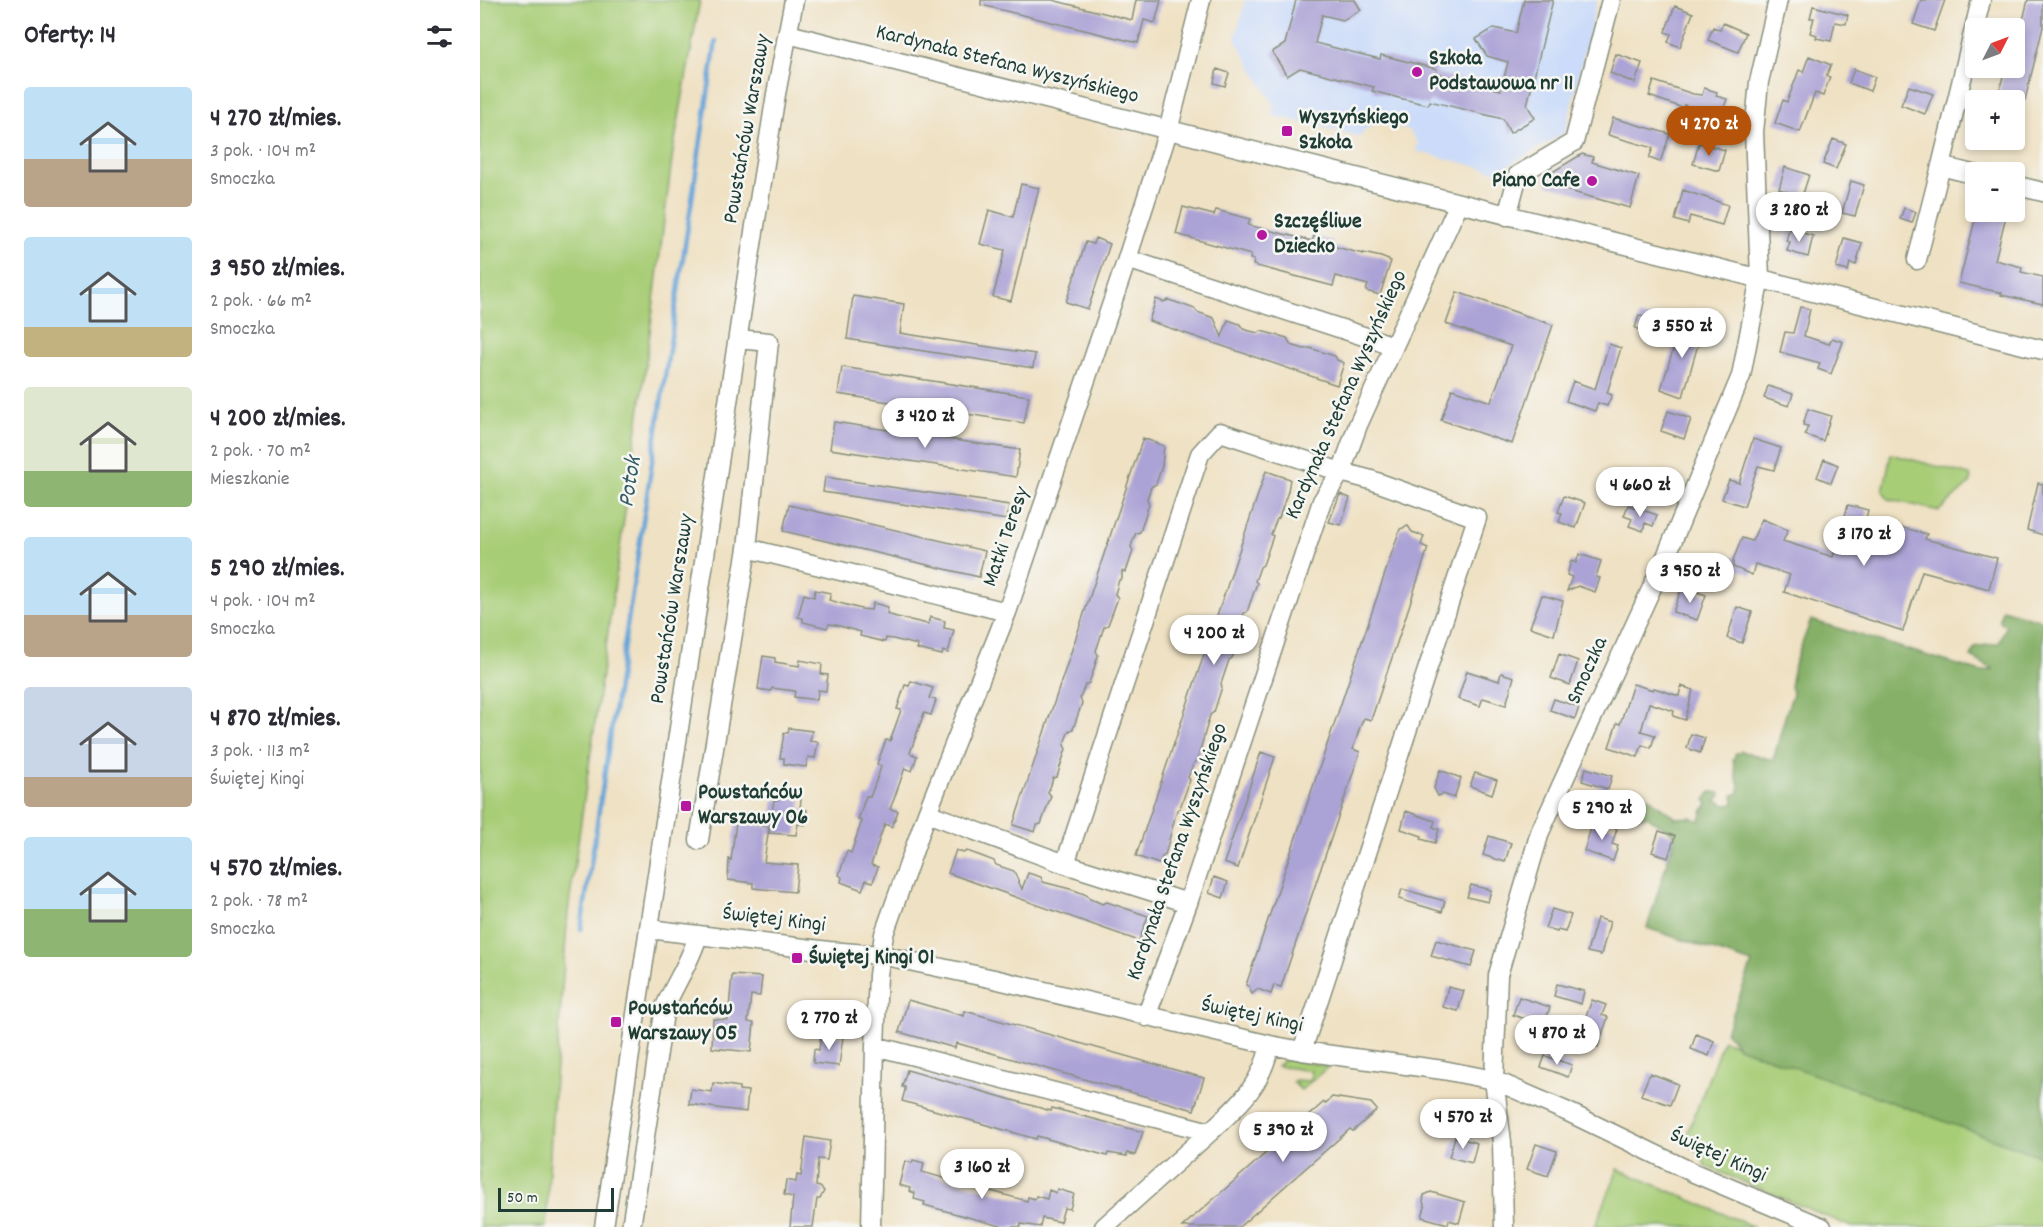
<!DOCTYPE html>
<html lang="pl">
<head>
<meta charset="utf-8">
<style>
  :root { --surface:#fff; --page:#f7f7f7; --text:#2b2b33; --muted:#7c7c81; --accent:#b45309 }
  body { margin:0; font-family:Dekko,sans-serif; background:var(--page); color:var(--text); height:100vh; display:flex; flex-direction:column; font-size:22px; white-space:nowrap }
  * { box-sizing:border-box; margin:0 }
  p { font-size:20px; color:var(--muted) }
  .icon { flex:none; width:33px; height:33px; fill:none; stroke:currentColor; stroke-width:2; stroke-linecap:round; stroke-linejoin:round }
  .map { position:relative; flex:1; overflow:hidden }
  .drawer { display:flex; flex-direction:column; background:var(--surface); width:480px }
  .drawer>* { flex:none }
  .needle { width:39px; rotate:48deg }
  .fabs { position:absolute; left:1485px; top:18px; display:grid; gap:12px }
  .fabs a { display:grid; place-items:center; width:60px; height:60px; border-radius:6px; background:var(--surface); box-shadow:0 3px 9px #0003; font-size:30px }
  .scale { position:absolute; left:18px; bottom:15px; width:116px; box-sizing:border-box; padding-left:6px; border:3px solid #1f3d34; border-top:0; font-size:16px; line-height:21px; white-space:nowrap; color:#1f3d34; -webkit-text-stroke:4px #f6f6f2; paint-order:stroke }
  .price { position:absolute; translate:-50% -51px; padding:0 14px; border-radius:21px; background:#fff; color:#222; font-size:20px; line-height:39px; filter:drop-shadow(0 2px 3px #0008) }
  .price::after { content:''; position:absolute; left:50%; top:36px; width:18px; height:14px; margin-left:-9px; background:inherit; clip-path:polygon(0 0,100% 0,50% 100%) }
  .price.selected { background:var(--accent); color:#fff }
  ul { padding:0; list-style:none }
  li { display:flex; align-items:center; gap:18px; height:150px; padding:0 24px }
  li span { display:grid; place-items:center; flex:none; width:168px; height:120px; border-radius:6px; color:#555 }
  li>.icon { margin-inline-start:auto }
  span .icon { width:72px; height:72px; fill:#fffc; stroke-width:1 }
  li b { font-size:26px }
  h2 { display:flex; justify-content:space-between; align-items:center; height:72px; padding:0 24px; font-size:26px }
  main { display:flex; flex:1; min-height:0 }
  .map>svg:first-child { display:block }
  .built { fill:#cbdbf9 }
  .green { fill:#a8cd77; stroke:#648556; stroke-width:1.5 }
  .forest { fill:#86b068; stroke:#52764e; stroke-width:1.5 }
  .lines { fill:none; stroke-linecap:round; stroke-linejoin:round }
  .stream { stroke:#66a4d8; stroke-width:4.5 }
  .building { fill:#aba2d5 }
  .minor-casing { stroke:#878f7c; stroke-width:21 }
  .minor { stroke:#fff; stroke-width:18 }
  .poi-dot { fill:#b5179e; stroke:#f6f6f2; stroke-width:2 }
  .labels { text-anchor:middle; dominant-baseline:central; stroke-width:5; stroke-linejoin:round; paint-order:stroke }
  .poi-label { font-size:22px; font-weight:bold; fill:#1f3d34; stroke:#f6f6f2; text-anchor:start }
  .street-label { font-size:22px; fill:#1f3d34; stroke:#f6f6f2 }
  .water-label { font-size:24px; font-style:italic; fill:#345c65; stroke:#f6f6f2 }
</style>
</head>
<body>
<main>
<section class="drawer">
<h2>Oferty: 14<svg class="icon" aria-label="filters" viewBox="0 0 24 24"><path d="M4 7h16M4 17h16"/><circle cx="9" cy="7" r="2"/><circle cx="15" cy="17" r="2"/></svg></h2>
<ul>
<li><span style="background:linear-gradient(#bfe0f5 60%,#b9a48a 0)"><svg class="icon" aria-label="home" viewBox="0 0 24 24"><path d="M3 11l9-7 9 7M6 9v11h12V9"/></svg></span><div><b>4 270 zł/mies.</b><p>3 pok. · 104 m²</p><p>Smoczka</p></div></li>
<li><span style="background:linear-gradient(#bfe0f5 75%,#c2b280 0)"><svg class="icon" aria-label="home" viewBox="0 0 24 24"><path d="M3 11l9-7 9 7M6 9v11h12V9"/></svg></span><div><b>3 950 zł/mies.</b><p>2 pok. · 66 m²</p><p>Smoczka</p></div></li>
<li><span style="background:linear-gradient(#dfe7d0 70%,#8fb573 0)"><svg class="icon" aria-label="home" viewBox="0 0 24 24"><path d="M3 11l9-7 9 7M6 9v11h12V9"/></svg></span><div><b>4 200 zł/mies.</b><p>2 pok. · 70 m²</p><p>Mieszkanie</p></div></li>
<li><span style="background:linear-gradient(#bfe0f5 65%,#b9a48a 0)"><svg class="icon" aria-label="home" viewBox="0 0 24 24"><path d="M3 11l9-7 9 7M6 9v11h12V9"/></svg></span><div><b>5 290 zł/mies.</b><p>4 pok. · 104 m²</p><p>Smoczka</p></div></li>
<li><span style="background:linear-gradient(#c9d6e8 75%,#b9a48a 0)"><svg class="icon" aria-label="home" viewBox="0 0 24 24"><path d="M3 11l9-7 9 7M6 9v11h12V9"/></svg></span><div><b>4 870 zł/mies.</b><p>3 pok. · 113 m²</p><p>Świętej Kingi</p></div></li>
<li><span style="background:linear-gradient(#bfe0f5 60%,#8fb573 0)"><svg class="icon" aria-label="home" viewBox="0 0 24 24"><path d="M3 11l9-7 9 7M6 9v11h12V9"/></svg></span><div><b>4 570 zł/mies.</b><p>2 pok. · 78 m²</p><p>Smoczka</p></div></li>
</ul>
</section>
<div class="map">
<svg width="1563" height="1227" viewBox="0 0 1563 1227">
  <rect width="100%" height="100%" fill="#f6f6f2"/>
  <filter id="ink" filterUnits="userSpaceOnUse"><feTurbulence type="fractalNoise" baseFrequency=".0167" numOctaves="2"/><feDisplacementMap in="SourceGraphic" scale="12" xChannelSelector="R" yChannelSelector="G"/><feConvolveMatrix kernelMatrix="1 2 1 2 8 2 1 2 1" color-interpolation-filters="sRGB"/></filter>
  <filter id="wash" filterUnits="userSpaceOnUse"><feTurbulence type="fractalNoise" baseFrequency=".008" numOctaves="4" result="noise"/><feDisplacementMap in="SourceGraphic" scale="24" xChannelSelector="R" yChannelSelector="G"/><feGaussianBlur stdDeviation="1.35" result="paint"/><feColorMatrix in="noise" values="0 0 0 0 0 0 0 0 0 0 0 0 0 0 0 0 0 1.4 0 .05"/><feComposite in="paint" operator="in"/></filter>
  <g filter="url(#wash)">
    <rect width="100%" height="100%" fill="#efe1c3"/>
    <!-- built -->
    <path class="built" d="M765,0H1117L1085,133L1029,165L1026,174L936,151L938,143L929,130L898,122L883,131L881,137L791,115L794,105L755,39Z"/>
    <!-- green -->
    <path class="green" d="M0,0H220L193,151L164,379L88,912L72,1117L66,1227H0Z
      M1411,454L1490,475L1491,480L1490,483L1459,511L1408,499L1403,491Z
      M1243,1040L1563,1157V1227H1372L1225,1166L1222,1154L1204,1143Z
      M805,1059L849,1066L821,1090L813,1082L815,1080L830,1081L831,1071L797,1066Z
      M1138,1169L1274,1227H1115Z"/>
    <!-- forest -->
    <path class="forest" d="M1522,609L1563,621V1157L1258,1047L1246,1032L1272,963L1167,928L1195,836C1186,826 1176,824 1167,816L1154,818L1151,805L1168,797L1196,818L1210,817L1220,821L1223,810L1228,804L1225,800L1231,792L1240,793L1241,796L1236,800L1245,805L1254,804L1253,795L1259,793V784C1255,778 1256,768 1253,761L1256,753H1260L1261,751L1293,760C1300,738 1304,715 1313,694L1310,687L1314,665L1331,620L1501,672L1513,669L1491,657L1495,647L1519,643L1526,626L1519,621Z"/>
    <g class="lines">
      <!-- stream -->
      <path class="stream" d="M101,929L236,41"/>
    </g>
    <g id="blocks">
      <!-- building -->
      <path class="building" d="M501,0H572L652,20L656,0H681L675,23L664,20L658,43L501,5Z
        M816,0H875L881,10L863,20L842,15L835,43L900,59L901,55L957,69L956,73L1021,90L1028,62L1007,56L996,39L1014,28L1036,33L1044,0H1073L1047,105L1055,118L1030,133L1023,119L950,101L948,105L919,98L892,91L894,87L820,68L807,76L792,52L805,44Z
        M1441,0H1465L1454,31L1433,24Z
        M1548,0H1563V27L1545,100H1517L1525,68H1534V26L1541,28Z
        M1195,6L1213,13L1200,47L1188,42L1191,34L1185,32Z
        M1333,6L1368,15L1366,24L1355,22L1351,41L1336,38L1337,35L1330,33L1334,18H1330Z
        M1243,23L1266,33L1258,52L1228,40L1233,27L1240,30Z
        M1136,54L1162,63L1155,83L1130,73Z
        M1329,56L1351,65L1346,76L1350,77L1343,96L1335,93L1320,132L1295,123L1303,100L1307,102L1319,70L1323,72Z
        M737,69L749,73L745,86L734,83Z
        M1374,69L1395,77L1390,91L1369,83Z
        M1174,81L1213,94L1222,95L1224,88L1237,92L1236,96L1247,99L1241,116L1204,105L1203,108L1169,96Z
        M1429,86L1453,94L1445,114L1421,105Z
        M1133,118L1190,134L1180,162L1169,158L1173,148L1128,135Z
        M1353,139L1366,144L1356,169L1343,164Z
        M1219,143L1245,150L1239,171L1213,164Z
        M1102,154L1113,157L1112,162L1159,176L1150,208L1068,185L1064,177Z
        M1305,167L1329,175L1322,197L1299,189Z
        M1371,181L1384,185L1375,216L1362,213Z
        M541,184L559,188L531,301L513,297L525,250L500,244L509,210L533,217Z
        M1203,190L1248,205L1242,225L1210,216L1208,224L1195,220Z
        M703,207L734,215L736,210L770,219L768,225L832,241L834,236L853,241L852,246L883,254V253L901,257L911,261L900,295L886,291L888,285L856,276L853,286L773,265L774,260L770,259L771,255L696,234Z
        M1424,208L1436,212L1432,223L1420,219Z
        M1497,212H1527L1515,260L1542,267L1541,272L1563,277V304L1521,295L1522,293L1479,283Z
        M1309,229L1333,236L1328,257L1307,251L1310,242L1306,241Z
        M615,238L630,244L608,309L586,302L606,242L613,244Z
        M1364,238L1382,243L1376,265L1370,263L1368,271L1356,268Z
        M977,292L1073,325L1032,444L961,420L972,389L1011,402L1031,346L966,324Z
        M373,296L424,304L420,333L555,354L553,368L367,339Z
        M676,299L683,302L689,300L701,304L715,309L717,312L734,318L742,337L748,320L760,324L763,329L770,331L778,333L781,331L807,338L811,345L824,349L830,348L855,356L857,360L864,363L857,385L669,321Z
        M1320,307L1330,309L1324,336L1349,344L1352,338L1363,342L1351,374L1338,369L1340,363L1300,352L1305,332L1313,333Z
        M1159,315L1174,320L1170,333L1155,328Z
        M1202,321L1223,327L1203,397L1181,389Z
        M1129,344L1141,348L1127,393L1132,395L1127,406L1118,403L1115,411L1086,401L1093,381L1115,389Z
        M362,367L549,396L544,423L358,394Z
        M1288,386L1313,394L1309,406L1284,398Z
        M1328,409L1351,416L1343,441L1325,435L1328,426L1323,425Z
        M1188,411L1211,419L1204,439L1181,431Z
        M354,422L540,450L536,477L350,449Z
        M663,438L684,446L682,466L676,484L671,487L667,499L669,504L660,532L656,533L653,540L651,547L653,551L646,572L642,571V579L639,580L635,594L638,598L628,625L624,627L616,651L618,655L614,669L609,683L605,685L600,698L602,703L593,729L589,731L586,738L584,745L586,749L580,767L577,777L573,778L571,785L568,792L571,796L561,824L557,825L555,832L533,825Z
        M1273,439L1301,448L1294,470L1278,466L1264,506L1242,499L1249,480L1259,483Z
        M1344,459L1358,465L1351,483L1337,477Z
        M786,471L810,479L808,491L799,518L797,519L794,526L791,534L793,536L783,565L780,567L778,573L775,581L777,583L767,612L764,613L760,627L761,632L752,658L749,660L741,684L742,687L734,712L730,715L717,761L714,763L708,777L710,780L700,808L697,810L685,855L682,857L679,864L656,856Z
        M345,477L529,505L527,520L343,492Z
        M1558,483L1563,484V535L1547,530Z
        M860,494L870,498L861,525L849,522Z
        M1084,496L1105,503L1096,528L1079,522L1082,513L1078,512Z
        M309,505L505,551L499,577L303,531Z
        M1148,505L1177,515L1173,526L1165,523L1163,531L1149,526L1152,519L1144,516Z
        M1368,505L1388,510L1386,518L1447,534L1445,539L1517,558L1509,589L1442,571L1423,631L1304,592L1310,575L1275,564L1272,575L1253,567V560L1262,538L1272,541L1282,519L1308,530L1303,541L1353,557Z
        M928,526L932,532L944,536L941,545L948,548L924,622L891,720L884,718L880,727L873,749L880,752L878,758L801,987L794,985L791,994L778,989L772,994L769,986L766,985L920,529Z
        M1099,554L1121,561L1116,577L1120,578L1115,592L1098,586L1087,591L1092,577L1087,575L1091,561L1096,563Z
        M1202,587L1226,595L1217,620L1193,612Z
        M335,590L351,593L349,600L381,609L391,610L393,603L408,607L407,614L417,617L448,624L450,617L465,621L464,628L474,630L468,653L463,651L462,655L437,649L438,645L413,639L406,638L405,642L380,636L381,632L356,625L349,624L347,628L323,622V618L318,617L324,594L334,597Z
        M1062,595L1083,601L1074,635L1050,627Z
        M1257,607L1272,612L1262,643L1247,638Z
        M1079,654L1098,661L1090,685L1071,678Z
        M283,656L295,658V662L319,666L320,660L342,664L341,674L348,675L346,691L338,690L337,700L314,697L315,691L292,688L291,691L278,689Z
        M987,671L1019,681L1021,673L1034,677L1026,705L1003,698L1000,706L978,699Z
        M431,681L453,688L449,698L456,700L451,715L444,713L430,753L437,756L432,771L425,768L414,799L410,809L418,811L412,827L405,824L401,834L391,865L398,867L393,882L386,880L382,890L361,882L362,877L359,875L367,851L371,853L377,835L382,821L378,820L386,796L390,797L399,773L401,766L397,764L406,740L410,741L415,727L421,710L417,709L425,685L429,686Z
        M1153,684L1173,690L1174,688L1199,696L1201,686L1213,690L1205,720L1193,716L1194,711L1169,703L1161,731L1175,735L1171,748L1162,745L1158,757L1129,747L1137,723L1140,724Z
        M1074,699L1099,707L1095,719L1070,710Z
        M309,728L332,731L330,741L338,742L335,758L328,757L326,767L304,764V758H300L304,733H308Z
        M1211,734L1225,738L1220,753L1207,748Z
        M781,752L795,757L758,868L744,863Z
        M1106,768L1132,776L1128,789L1102,781Z
        M960,770L981,778L974,798L963,794L958,796L954,788Z
        M995,773L1017,780L1012,794L990,786Z
        M299,795L321,799L320,809L327,810L325,825L318,824L316,835L289,833L294,800H298Z
        M926,811L955,821L953,827L959,829L955,843L941,839L942,836L921,829Z
        M1113,821L1137,829L1132,844L1138,846L1133,861L1104,851Z
        M256,822L289,827L284,862L318,865L315,892L273,888V883L248,880L249,859L251,860Z
        M1179,831L1195,836L1188,858L1172,852Z
        M1009,836L1031,843L1025,862L1003,855Z
        M476,850L483,853L487,851L501,856L514,861L516,865L534,871L542,889L548,873L561,877L563,882L594,890L607,895L610,899L616,901L622,904L627,902L668,916L659,941L468,873Z
        M734,877L748,882L743,898L729,893Z
        M991,885L1011,890L1008,902L987,897Z
        M922,889L965,901L962,912L919,899Z
        M1072,909L1091,915L1085,932L1078,930L1077,932L1065,928Z
        M1117,918L1130,922L1121,955L1107,952Z
        M956,940L996,951L991,967L951,956Z
        M252,975L282,977L280,996L271,995L268,1022L274,1023L271,1052L232,1048L233,1019L248,1020Z
        M1077,984L1104,991L1101,1004L1074,996Z
        M968,987L984,991L978,1011L963,1007Z
        M1039,997L1070,1007L1064,1025L1033,1015Z
        M428,1000L484,1016L485,1011L724,1078L714,1110L476,1043L475,1048L419,1032Z
        M1112,1000L1126,1005L1122,1015L1128,1017L1118,1047L1112,1045L1110,1049L1096,1044Z
        M341,1034L363,1037L359,1066L333,1063L334,1049L339,1050Z
        M1216,1034L1234,1041L1229,1056L1211,1049Z
        M1065,1056L1092,1065L1088,1077L1061,1067Z
        M427,1070L571,1111L572,1108L663,1132L658,1146L655,1155L647,1153V1156L628,1153L627,1156L557,1136L556,1139L422,1101L425,1090V1087H422Z
        M1170,1073L1198,1084L1190,1105L1161,1095Z
        M233,1083L259,1087V1090L268,1091L266,1112L209,1104L211,1089L232,1092Z
        M852,1097L891,1103L897,1110L873,1131L870,1129L759,1227H702L844,1102L845,1104Z
        M326,1137L350,1141L347,1160L338,1159L336,1186L340,1187L344,1191L340,1199H337L333,1227H310L313,1197L304,1195L306,1180L316,1182L317,1175L321,1176Z
        M975,1137L997,1143L992,1163L969,1157Z
        M1056,1144L1077,1151L1068,1176L1047,1169Z
        M433,1160L444,1163L442,1172L547,1201L548,1197L555,1199L556,1196L567,1199L569,1190L576,1193L577,1189L594,1194L590,1209L584,1208L580,1222L562,1218L560,1227L541,1224V1227H524L444,1205L445,1202L434,1199L435,1193L429,1191L430,1188L419,1185L425,1161L432,1163Z
        M951,1192L985,1202L979,1223L969,1220L968,1224L942,1217L945,1207L943,1202L944,1195Z"/>
    </g>
  </g>
  <g filter="url(#ink)">
    <use href="#blocks" fill-opacity="0" stroke="#878f7c" stroke-width="1.5"/>
    <g class="lines">
      <defs>
        <path id="minor" d="M308,34L1563,350
          M1496,175L1461,166L1501,0
          M1534,185L1563,192
          M1027,216L1038,175L1094,142L1131,0
          M647,259L914,346
          M1437,260L1461,166
          M267,548L527,612
          M447,813L585,864L708,903
          M219,840L267,548L289,342L258,339
          M585,864L720,454L740,432L861,472L891,480L997,518L822,1051
          M169,929L349,951L401,955L514,979L790,1045L822,1051L963,1070L1014,1080L1088,1112L1214,1173L1342,1227
          M666,1017L708,903L842,501L861,472L878,425L979,203
          M395,1046L730,1132C760,1104 781,1086 790,1045
          M124,1227L267,276L296,94L314,0
          M151,1227L185,1007C195,983 211,961 218,935
          M391,1227L395,1046L398,975L404,934L447,813L527,612L647,259L688,131L721,0
          M624,1227L730,1132
          M1024,1227L1022,1142L1014,1080L1018,975L1060,832L1185,559L1261,376L1280,277L1274,132L1279,82L1298,0"/>
      </defs>
      <!-- minor casing -->
      <use href="#minor" class="minor-casing"/>
      <!-- minor -->
      <use href="#minor" class="minor"/>
    </g>
  </g>
  <!-- markers -->
  <g class="poi-dot">
    <circle cx="937" cy="72" r="6"/>
    <rect x="801" y="125" width="12" height="12" rx="3"/>
    <circle cx="1112" cy="181" r="6"/>
    <circle cx="782" cy="235" r="6"/>
    <rect x="200" y="800" width="12" height="12" rx="3"/>
    <rect x="311" y="952" width="12" height="12" rx="3"/>
    <rect x="130" y="1016" width="12" height="12" rx="3"/>
  </g>
  <g class="labels">
    <!-- poi labels -->
    <g class="poi-label">
      <text x="949" y="59">Szkoła<tspan x="949" dy="25">Podstawowa nr 11</tspan></text>
      <text x="819" y="118">Wyszyńskiego<tspan x="819" dy="25">Szkoła</tspan></text>
      <text x="1100" y="181" text-anchor="end">Piano Cafe</text>
      <text x="794" y="222">Szczęśliwe<tspan x="794" dy="25">Dziecko</tspan></text>
      <text x="218" y="793">Powstańców<tspan x="218" dy="25">Warszawy 06</tspan></text>
      <text x="329" y="958">Świętej Kingi 01</text>
      <text x="148" y="1009">Powstańców<tspan x="148" dy="25">Warszawy 05</tspan></text>
    </g>
    <!-- street labels -->
    <g class="street-label">
      <text transform="translate(527 65) rotate(14)">Kardynała Stefana Wyszyńskiego</text>
      <text transform="translate(268 129) rotate(-80)">Powstańców Warszawy</text>
      <text transform="translate(867 395) rotate(-66)">Kardynała Stefana Wyszyńskiego</text>
      <text transform="translate(527 537) rotate(-71)">Matki Teresy</text>
      <text transform="translate(193 609) rotate(-81)">Powstańców Warszawy</text>
      <text transform="translate(1108 671) rotate(-66)">Smoczka</text>
      <text transform="translate(698 852) rotate(-71)">Kardynała Stefana Wyszyńskiego</text>
      <text transform="translate(294 920) rotate(7)">Świętej Kingi</text>
      <text transform="translate(772 1016) rotate(12)">Świętej Kingi</text>
      <text transform="translate(1238 1156) rotate(24)">Świętej Kingi</text>
    </g>
    <!-- water labels -->
    <g class="water-label">
      <text transform="translate(151 482) rotate(-81)">Potok</text>
    </g>
  </g>
</svg>
<div class="fabs">
<a><svg class="needle" viewBox="-14 -14 28 28"><path d="M0-13l5 13h-10z" fill="#e53935"/><path d="M0 13l5-13h-10z" fill="#7c7c81"/></svg></a>
<a>+</a>
<a>−</a>
</div>
<div class="scale">50 m</div>
<b class="price selected" style="left:1229px;top:157px">4 270 zł</b>
<b class="price" style="left:1319px;top:243px">3 280 zł</b>
<b class="price" style="left:1202px;top:359px">3 550 zł</b>
<b class="price" style="left:445px;top:449px">3 420 zł</b>
<b class="price" style="left:1160px;top:518px">4 660 zł</b>
<b class="price" style="left:1384px;top:567px">3 170 zł</b>
<b class="price" style="left:1210px;top:604px">3 950 zł</b>
<b class="price" style="left:734px;top:666px">4 200 zł</b>
<b class="price" style="left:1122px;top:841px">5 290 zł</b>
<b class="price" style="left:349px;top:1051px">2 770 zł</b>
<b class="price" style="left:1077px;top:1066px">4 870 zł</b>
<b class="price" style="left:983px;top:1150px">4 570 zł</b>
<b class="price" style="left:803px;top:1163px">5 390 zł</b>
<b class="price" style="left:502px;top:1200px">3 160 zł</b>
</div>
</main>
</body>
</html>
